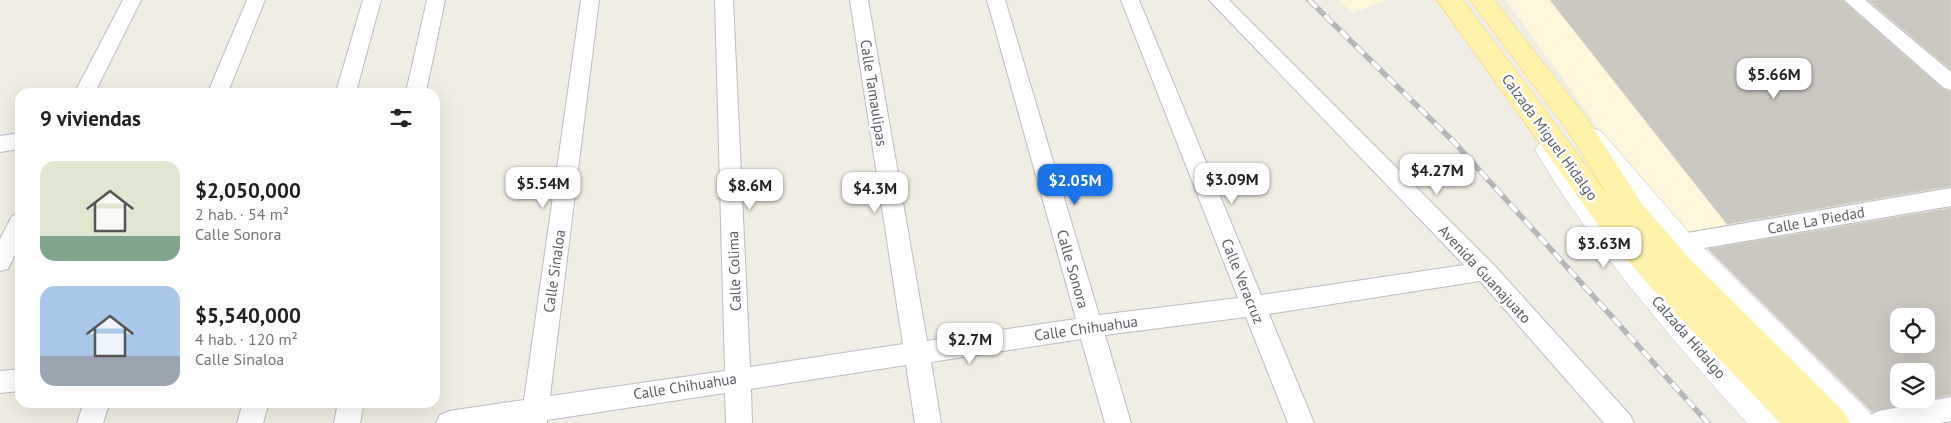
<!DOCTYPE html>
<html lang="es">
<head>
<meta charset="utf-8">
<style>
  :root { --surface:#fff; --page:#f2f2f2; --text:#222; --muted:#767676; --accent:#1a73e8 }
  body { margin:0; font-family:"PT Sans",sans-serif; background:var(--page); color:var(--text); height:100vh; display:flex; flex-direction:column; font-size:19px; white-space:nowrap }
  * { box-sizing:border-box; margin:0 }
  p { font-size:16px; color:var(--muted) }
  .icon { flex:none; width:28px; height:28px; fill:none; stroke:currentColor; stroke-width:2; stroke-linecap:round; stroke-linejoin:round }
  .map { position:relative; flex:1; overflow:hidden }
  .panel { position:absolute; left:15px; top:88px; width:425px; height:320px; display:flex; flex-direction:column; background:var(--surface); border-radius:15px; box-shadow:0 5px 20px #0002 }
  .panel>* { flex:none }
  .fabs { position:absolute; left:1890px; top:308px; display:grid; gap:10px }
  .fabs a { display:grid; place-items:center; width:45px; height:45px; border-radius:10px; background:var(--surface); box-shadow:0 5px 20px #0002; font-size:25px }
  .price { position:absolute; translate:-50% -42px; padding:0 11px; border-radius:10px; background:#fff; color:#222; font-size:16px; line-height:32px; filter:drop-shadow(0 1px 2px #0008) }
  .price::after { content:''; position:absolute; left:50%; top:30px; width:15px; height:11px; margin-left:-8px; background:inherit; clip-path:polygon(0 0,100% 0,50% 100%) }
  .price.selected { background:var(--accent); color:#fff }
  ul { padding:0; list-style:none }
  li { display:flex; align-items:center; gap:15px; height:125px; padding:0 25px }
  li span { display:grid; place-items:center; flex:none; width:140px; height:100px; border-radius:15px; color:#555 }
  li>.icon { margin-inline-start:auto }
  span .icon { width:60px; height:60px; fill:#fffc; stroke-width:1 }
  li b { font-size:21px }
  h2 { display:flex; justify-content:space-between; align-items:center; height:60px; padding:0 25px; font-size:21px }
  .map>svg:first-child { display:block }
  .commercial { fill:#fff7db }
  .building { fill:#cbc8c1; stroke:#d6d0c2; fill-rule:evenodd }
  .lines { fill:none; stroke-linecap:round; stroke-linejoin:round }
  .minor-casing { stroke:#b9bcc2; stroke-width:2 }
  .tertiary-casing { stroke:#b9bcc2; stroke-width:1 }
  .primary-casing { stroke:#ffd04f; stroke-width:1 }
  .minor { fill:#fff; fill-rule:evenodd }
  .tertiary { fill:#fff; fill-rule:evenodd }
  .primary { fill:#fff2ab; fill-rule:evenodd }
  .rail-casing { stroke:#b6b7b8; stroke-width:5.5 }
  .rail { stroke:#fff; stroke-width:4; stroke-dasharray:11; stroke-linecap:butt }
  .labels { text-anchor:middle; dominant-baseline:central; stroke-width:4.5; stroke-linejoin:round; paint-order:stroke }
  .street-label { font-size:15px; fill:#5c6167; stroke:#fff }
</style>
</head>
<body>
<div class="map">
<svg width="1951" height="423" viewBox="0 0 1951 423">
  <rect width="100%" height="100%" fill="#f0eee4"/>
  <!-- commercial -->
  <path class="commercial" d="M1338,0H1387L1353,13Z
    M1506,0H1550L1734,234L1681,243Z"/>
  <!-- building -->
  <path class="building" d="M1550,0H1842L1943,89L1951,92V186L1727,224Z
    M1868,0H1951V70Z
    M1951,208V395L1872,412L1708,249ZM1899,316H1926V344H1899ZM1899,371H1926V399H1899Z"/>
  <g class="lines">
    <defs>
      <path id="minor" d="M123,0H141L95,92H75Z
        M247,0H265L228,92H208Z
        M363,0H381L356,92H336Z
        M427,0H445L426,92H406Z
        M581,0H599L550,396L725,371L715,0H733L750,367L903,344L850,0H868L927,341L1076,319L987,0H1005L1099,315L1238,298L1121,0H1139L1261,295L1464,265L1209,0H1229L1493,264L1630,415L1634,423H1604L1480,281L1269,314L1314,423H1288L1246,317L1105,335L1131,423H1105L1081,339L931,362L941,423H915L906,365L751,389L752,423H726L725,393L547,420V423H436L440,415L449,411L524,400Z
        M1844,0H1865L1951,72V90L1944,88Z
        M20,133V149L0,152V136Z
        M1951,188V206L1681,252L1673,249L1669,243L1673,237L1681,234Z
        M20,213V245L8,269L0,271V239L12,216Z
        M20,369V391L0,393V371Z
        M1951,397V421L1939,423H1866L1870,415L1879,411Z
        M84,402H110L103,423H77Z
        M243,402H269L263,423H237Z
        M338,402H364L360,423H334Z"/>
      <path id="tertiary" d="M1592,128L1601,131L1691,235L1870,413L1875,423H1838L1671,251L1583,145L1579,138L1583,131Z
        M1548,140L1557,143C1620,242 1698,327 1778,413L1783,423H1747C1671,339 1598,254 1539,157L1535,150L1539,143Z"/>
      <path id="primary" d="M1437,0H1462L1468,7L1607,194L1568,131L1470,0H1494L1586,117L1642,204L1690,259L1845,413L1850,423H1780L1647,283L1599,226Z"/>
    </defs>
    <!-- minor casing -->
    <use href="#minor" class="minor-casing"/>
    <!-- tertiary casing -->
    <use href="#tertiary" class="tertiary-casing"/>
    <!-- primary casing -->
    <use href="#primary" class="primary-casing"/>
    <!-- minor -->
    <use href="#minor" class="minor"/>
    <!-- tertiary -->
    <use href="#tertiary" class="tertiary"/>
    <!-- primary -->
    <use href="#primary" class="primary"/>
    <defs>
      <path id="rail" d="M1309,0L1453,141L1708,423"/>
    </defs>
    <!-- rail casing -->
    <use href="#rail" class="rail-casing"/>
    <!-- rail -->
    <use href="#rail" class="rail"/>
  </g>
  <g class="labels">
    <!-- street labels -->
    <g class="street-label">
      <text transform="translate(874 93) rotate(81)">Calle Tamaulipas</text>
      <text transform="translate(1550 137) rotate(54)">Calzada Miguel Hidalgo</text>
      <text transform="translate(1816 220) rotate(-10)">Calle La Piedad</text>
      <text transform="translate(1073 269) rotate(74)">Calle Sonora</text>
      <text transform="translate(554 271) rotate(-82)">Calle Sinaloa</text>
      <text transform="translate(734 271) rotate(-92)">Calle Colima</text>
      <text transform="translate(1485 274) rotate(47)">Avenida Guanajuato</text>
      <text transform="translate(1243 281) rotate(68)">Calle Veracruz</text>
      <text transform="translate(1086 328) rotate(-8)">Calle Chihuahua</text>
      <text transform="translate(1689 337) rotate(49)">Calzada Hidalgo</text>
      <text transform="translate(685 386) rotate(-9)">Calle Chihuahua</text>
    </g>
  </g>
</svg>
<div class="fabs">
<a><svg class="icon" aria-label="locate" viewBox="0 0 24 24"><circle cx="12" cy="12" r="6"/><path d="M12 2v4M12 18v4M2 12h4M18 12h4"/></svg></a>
<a><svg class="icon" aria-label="layers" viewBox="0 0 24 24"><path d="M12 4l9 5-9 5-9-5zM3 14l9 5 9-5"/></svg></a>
</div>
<b class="price" style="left:1774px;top:100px">$5.66M</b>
<b class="price" style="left:1437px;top:196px">$4.27M</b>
<b class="price" style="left:1232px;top:205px">$3.09M</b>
<b class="price selected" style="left:1075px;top:206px">$2.05M</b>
<b class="price" style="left:543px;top:209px">$5.54M</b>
<b class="price" style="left:750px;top:211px">$8.6M</b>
<b class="price" style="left:875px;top:214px">$4.3M</b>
<b class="price" style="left:1604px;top:269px">$3.63M</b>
<b class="price" style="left:970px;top:365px">$2.7M</b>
<section class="panel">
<h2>9 viviendas<svg class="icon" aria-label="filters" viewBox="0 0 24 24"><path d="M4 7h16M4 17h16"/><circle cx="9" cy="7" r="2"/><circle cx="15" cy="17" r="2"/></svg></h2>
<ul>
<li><span style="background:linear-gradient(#dfe7d0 75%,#7fa58c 0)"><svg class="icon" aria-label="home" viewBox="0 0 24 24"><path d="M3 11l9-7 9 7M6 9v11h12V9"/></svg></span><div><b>$2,050,000</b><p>2 hab. · 54 m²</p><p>Calle Sonora</p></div></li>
<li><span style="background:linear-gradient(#a9c7e8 70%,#9aa5b1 0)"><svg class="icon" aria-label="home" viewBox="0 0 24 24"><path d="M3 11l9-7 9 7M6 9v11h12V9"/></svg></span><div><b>$5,540,000</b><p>4 hab. · 120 m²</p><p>Calle Sinaloa</p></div></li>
</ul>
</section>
</div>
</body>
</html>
